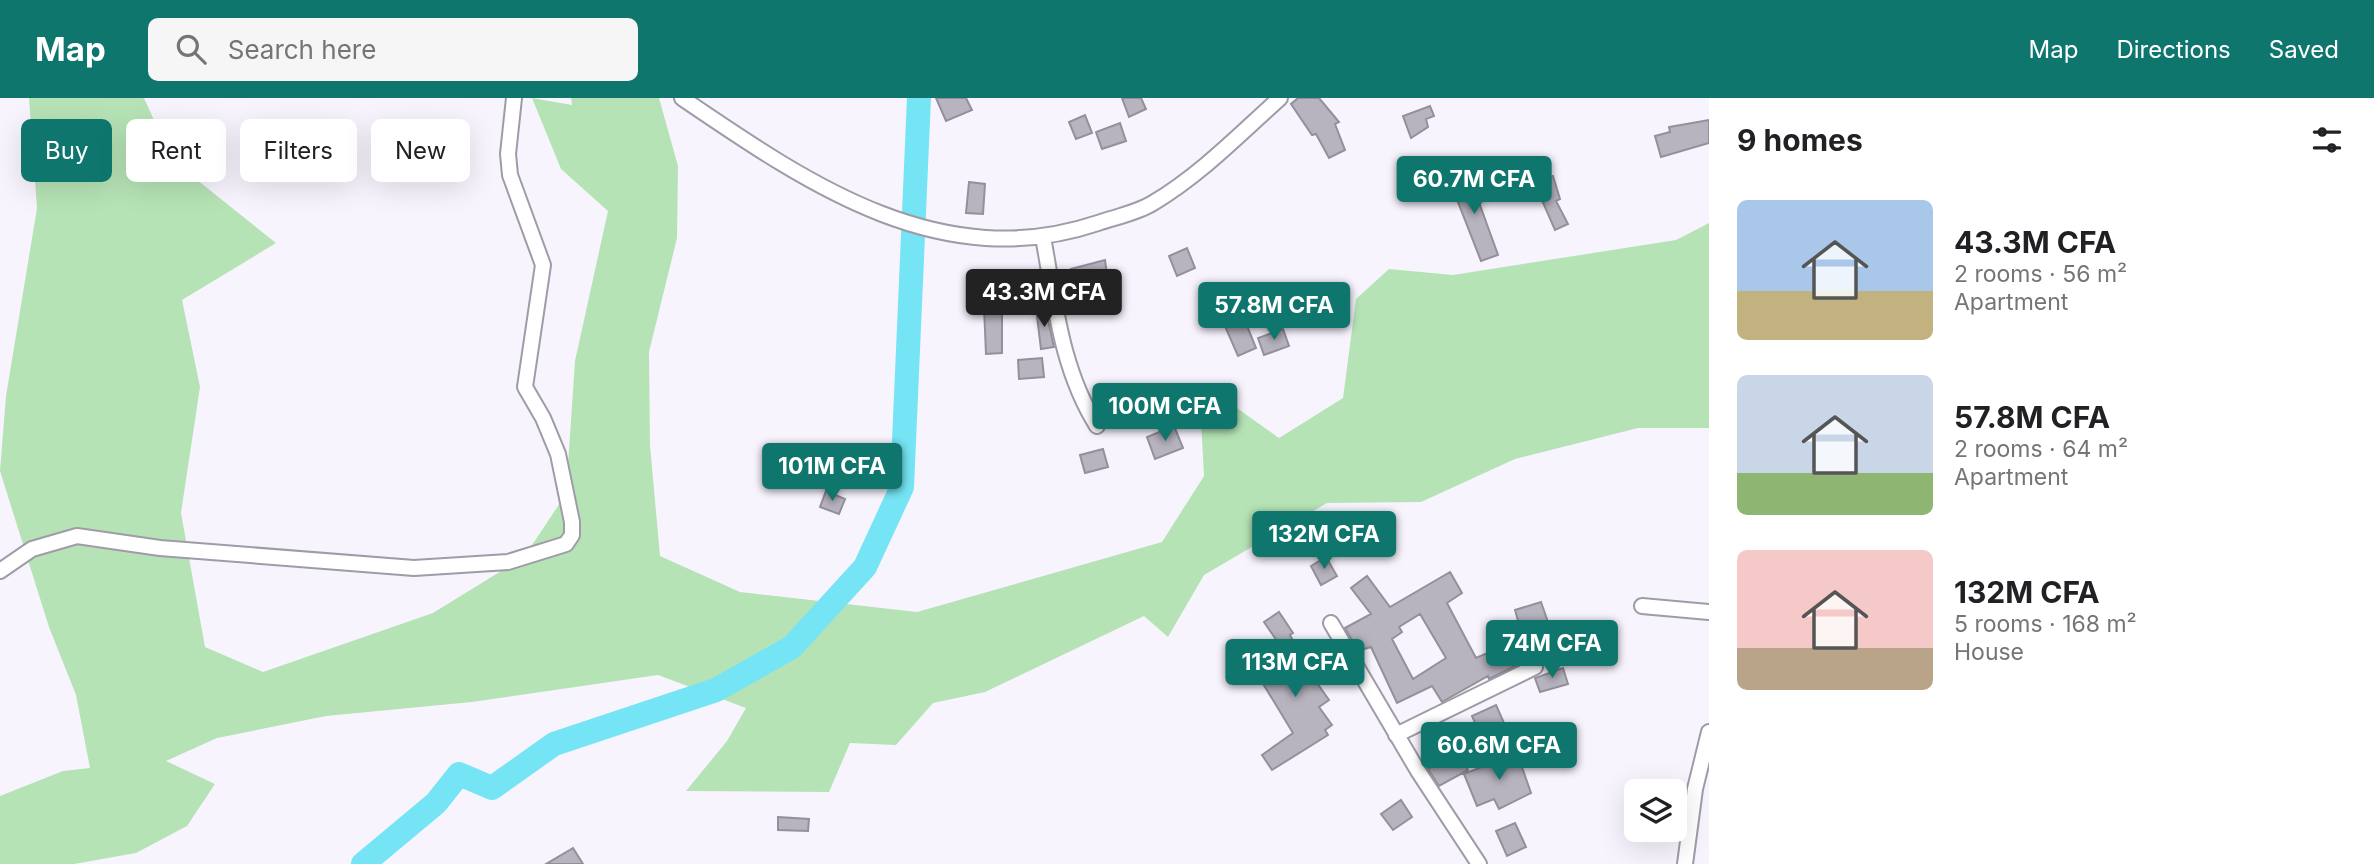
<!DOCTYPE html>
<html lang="en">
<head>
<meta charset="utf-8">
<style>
  :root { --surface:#fff; --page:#f6f6f6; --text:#202124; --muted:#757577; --accent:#0f766e }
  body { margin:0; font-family:Inter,sans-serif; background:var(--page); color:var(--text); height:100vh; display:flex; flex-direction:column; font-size:26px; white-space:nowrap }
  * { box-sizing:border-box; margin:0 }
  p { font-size:23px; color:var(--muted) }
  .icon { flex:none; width:38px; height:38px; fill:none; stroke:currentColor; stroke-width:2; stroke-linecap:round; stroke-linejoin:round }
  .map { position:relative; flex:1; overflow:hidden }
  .side { display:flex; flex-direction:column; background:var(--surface); width:665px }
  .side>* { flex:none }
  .guide { position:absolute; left:21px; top:21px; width:665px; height:63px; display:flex; gap:14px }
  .fabs { position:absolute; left:1624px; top:681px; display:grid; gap:14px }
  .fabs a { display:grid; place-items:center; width:63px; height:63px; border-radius:10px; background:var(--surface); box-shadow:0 7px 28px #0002; font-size:35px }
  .price { position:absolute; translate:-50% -60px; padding:0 16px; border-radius:7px; background:var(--accent); color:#fff; font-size:23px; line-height:46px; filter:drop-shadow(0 2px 4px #0008) }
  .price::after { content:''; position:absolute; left:50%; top:42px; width:21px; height:16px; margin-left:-10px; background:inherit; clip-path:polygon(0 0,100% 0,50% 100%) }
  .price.active { background:#222; color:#fff }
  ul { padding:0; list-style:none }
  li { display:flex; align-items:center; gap:21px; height:175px; padding:0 28px }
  li span { display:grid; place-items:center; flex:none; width:196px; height:140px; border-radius:10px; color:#555 }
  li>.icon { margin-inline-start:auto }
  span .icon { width:84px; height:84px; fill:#fffc; stroke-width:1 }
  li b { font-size:30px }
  h2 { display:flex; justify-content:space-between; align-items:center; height:84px; padding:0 28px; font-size:30px }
  .tag { padding:0 24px; border-radius:10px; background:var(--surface); box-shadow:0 7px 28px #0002; font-size:24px; line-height:63px }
  .tag.active { background:var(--accent); color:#fff }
  header { display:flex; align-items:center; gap:42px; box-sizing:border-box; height:98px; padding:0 35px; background:var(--accent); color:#fff }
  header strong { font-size:33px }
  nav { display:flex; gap:38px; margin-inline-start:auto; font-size:24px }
  .search { width:490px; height:63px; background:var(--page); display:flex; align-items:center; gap:18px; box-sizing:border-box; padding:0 24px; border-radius:10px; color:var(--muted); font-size:26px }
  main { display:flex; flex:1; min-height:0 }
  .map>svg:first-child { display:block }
  .green { fill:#b6e3b6 }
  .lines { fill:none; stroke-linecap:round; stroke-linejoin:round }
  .river { stroke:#75e4f4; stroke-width:24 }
  .building { fill:#b7b3bf; stroke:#94909b; stroke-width:2; fill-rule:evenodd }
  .minor-casing { stroke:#9f9ba7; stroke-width:18 }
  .minor { stroke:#fff; stroke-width:14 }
</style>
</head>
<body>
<header>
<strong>Map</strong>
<div class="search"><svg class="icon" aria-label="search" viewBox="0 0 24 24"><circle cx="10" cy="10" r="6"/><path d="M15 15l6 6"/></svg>Search here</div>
<nav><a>Map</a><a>Directions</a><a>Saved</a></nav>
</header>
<main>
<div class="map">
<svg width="1709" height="766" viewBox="0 0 1709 766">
  <rect width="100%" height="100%" fill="#f8f4fe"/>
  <!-- green -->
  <path class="green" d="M29,0H144L172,62L276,145L182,202L200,289L181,415L205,549L263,574L433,515L524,459L566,396L575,263L608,113L561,71L532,0L572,7L571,0H659L678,68L677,140L649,254L650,347L660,458L740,494L917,514L1162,444L1204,378L1200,304L1234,308L1279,340L1343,300L1356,201L1389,171L1453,177L1676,142L1709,125V330H1638L1515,361L1421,404L1327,405L1204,477L1168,539L1144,518L985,594L933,605L896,647L850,645L829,694L686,693L727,643L746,610L658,577L472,604L326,618L217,640L166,663L215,686L187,728L136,755L74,766H0V698L63,673L90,670L76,597L49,529L0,373L6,298L37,110Z"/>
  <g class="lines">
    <!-- river -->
    <path class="river" d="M363,766L436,705L459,676L492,690L554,646L716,592L792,549L865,469L902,389L919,0"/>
  </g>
  <!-- building -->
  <path class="building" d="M936,0H966L972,12L946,23Z
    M1122,0H1141L1146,11L1129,19Z
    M1298,0H1319L1339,24L1335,26L1345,52L1329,60L1316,36L1312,37L1291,6Z
    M1430,8L1434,18L1426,21L1428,29L1411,40L1403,18Z
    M1085,17L1092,35L1076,41L1069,24Z
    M1709,22V45L1661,59L1655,38L1670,34L1669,29Z
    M1120,25L1126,43L1102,51L1096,34Z
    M296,30L305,50L278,61L270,42Z
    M1468,74L1498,157L1481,163L1449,81Z
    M1553,78L1560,101L1556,103L1568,126L1555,132L1534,84Z
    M969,84L985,86L983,116L966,115Z
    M1187,150L1195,170L1177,178L1169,158Z
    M1105,162L1108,184L1076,192L1071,171Z
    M1298,203L1304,223L1290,228L1283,208Z
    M984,209H1002V255L986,256Z
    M1045,209L1054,249L1041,251L1036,210Z
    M1243,218L1256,250L1238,258L1224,226Z
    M1283,231L1289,248L1264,257L1258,240Z
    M1042,260L1044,279L1019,281L1018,262Z
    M1174,328L1183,350L1155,361L1147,339Z
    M1103,351L1108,369L1085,375L1080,357Z
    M826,393L845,401L839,416L820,409Z
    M1326,459L1337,478L1321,487L1311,468Z
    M1450,474L1462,495L1447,505L1476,560L1504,548L1515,568L1489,581L1488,578L1442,604L1432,588L1397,605L1371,549L1358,553L1345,530L1371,516L1351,490L1367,478L1390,509ZM1420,516L1446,560L1413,581L1392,541L1402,534L1399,529Z
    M1541,504L1548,524L1521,533L1515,512Z
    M1279,514L1293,535L1290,537L1310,575L1329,602L1319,609L1332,627L1325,632L1328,637L1272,672L1262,657L1293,635L1262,584L1288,569L1286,565L1290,562L1264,524Z
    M1563,570L1568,586L1540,594L1535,580Z
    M1496,607L1504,625L1480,636L1472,618Z
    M1459,655L1468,672L1439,688L1428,671Z
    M1517,655L1531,695L1499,711L1494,701L1477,708L1464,676Z
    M1401,702L1412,719L1393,732L1381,716Z
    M778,719L809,721L808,733L778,732Z
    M1515,725L1526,749L1507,758L1496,733Z
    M573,750L583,766H546Z"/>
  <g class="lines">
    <defs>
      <path id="minor" d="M682,0C807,85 940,178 1098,125C1115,119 1137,115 1153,105C1200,77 1239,37 1280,0
        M1043,139C1055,204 1061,271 1097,328
        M0,473L32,451L77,438L160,450L414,470L508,464L566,446L572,437V424L558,356L543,320L525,289L543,167L510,77L508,56L514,0
        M1642,508L1709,514
        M1331,525L1418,673L1479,766
        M1396,637L1535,569
        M1685,766L1695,691L1709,634"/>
    </defs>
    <!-- minor casing -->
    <use href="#minor" class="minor-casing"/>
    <!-- minor -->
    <use href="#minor" class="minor"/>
  </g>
</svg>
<div class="fabs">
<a><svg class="icon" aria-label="layers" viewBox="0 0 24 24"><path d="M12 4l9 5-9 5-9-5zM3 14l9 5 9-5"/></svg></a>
</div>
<b class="price" style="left:1474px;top:118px">60.7M CFA</b>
<b class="price active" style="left:1044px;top:231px">43.3M CFA</b>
<b class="price" style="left:1274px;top:244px">57.8M CFA</b>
<b class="price" style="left:1165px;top:345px">100M CFA</b>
<b class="price" style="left:832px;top:405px">101M CFA</b>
<b class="price" style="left:1324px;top:473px">132M CFA</b>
<b class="price" style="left:1552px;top:582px">74M CFA</b>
<b class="price" style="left:1295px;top:601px">113M CFA</b>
<b class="price" style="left:1499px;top:684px">60.6M CFA</b>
<div class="guide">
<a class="tag active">Buy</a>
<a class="tag">Rent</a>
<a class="tag">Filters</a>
<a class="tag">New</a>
</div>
</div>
<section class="side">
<h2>9 homes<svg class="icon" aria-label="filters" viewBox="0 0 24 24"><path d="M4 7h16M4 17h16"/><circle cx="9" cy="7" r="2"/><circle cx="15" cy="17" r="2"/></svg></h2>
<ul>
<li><span style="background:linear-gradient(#a9c7e8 65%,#c2b280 0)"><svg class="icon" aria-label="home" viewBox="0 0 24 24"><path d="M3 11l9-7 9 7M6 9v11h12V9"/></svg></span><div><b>43.3M CFA</b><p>2 rooms · 56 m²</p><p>Apartment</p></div></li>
<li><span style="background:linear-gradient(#c9d6e8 70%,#8fb573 0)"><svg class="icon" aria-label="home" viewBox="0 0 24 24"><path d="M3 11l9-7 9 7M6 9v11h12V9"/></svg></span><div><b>57.8M CFA</b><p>2 rooms · 64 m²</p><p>Apartment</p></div></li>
<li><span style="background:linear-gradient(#f6c9c9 70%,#b9a48a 0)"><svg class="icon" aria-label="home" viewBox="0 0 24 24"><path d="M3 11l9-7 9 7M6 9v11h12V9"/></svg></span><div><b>132M CFA</b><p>5 rooms · 168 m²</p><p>House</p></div></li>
</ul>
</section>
</main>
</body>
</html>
